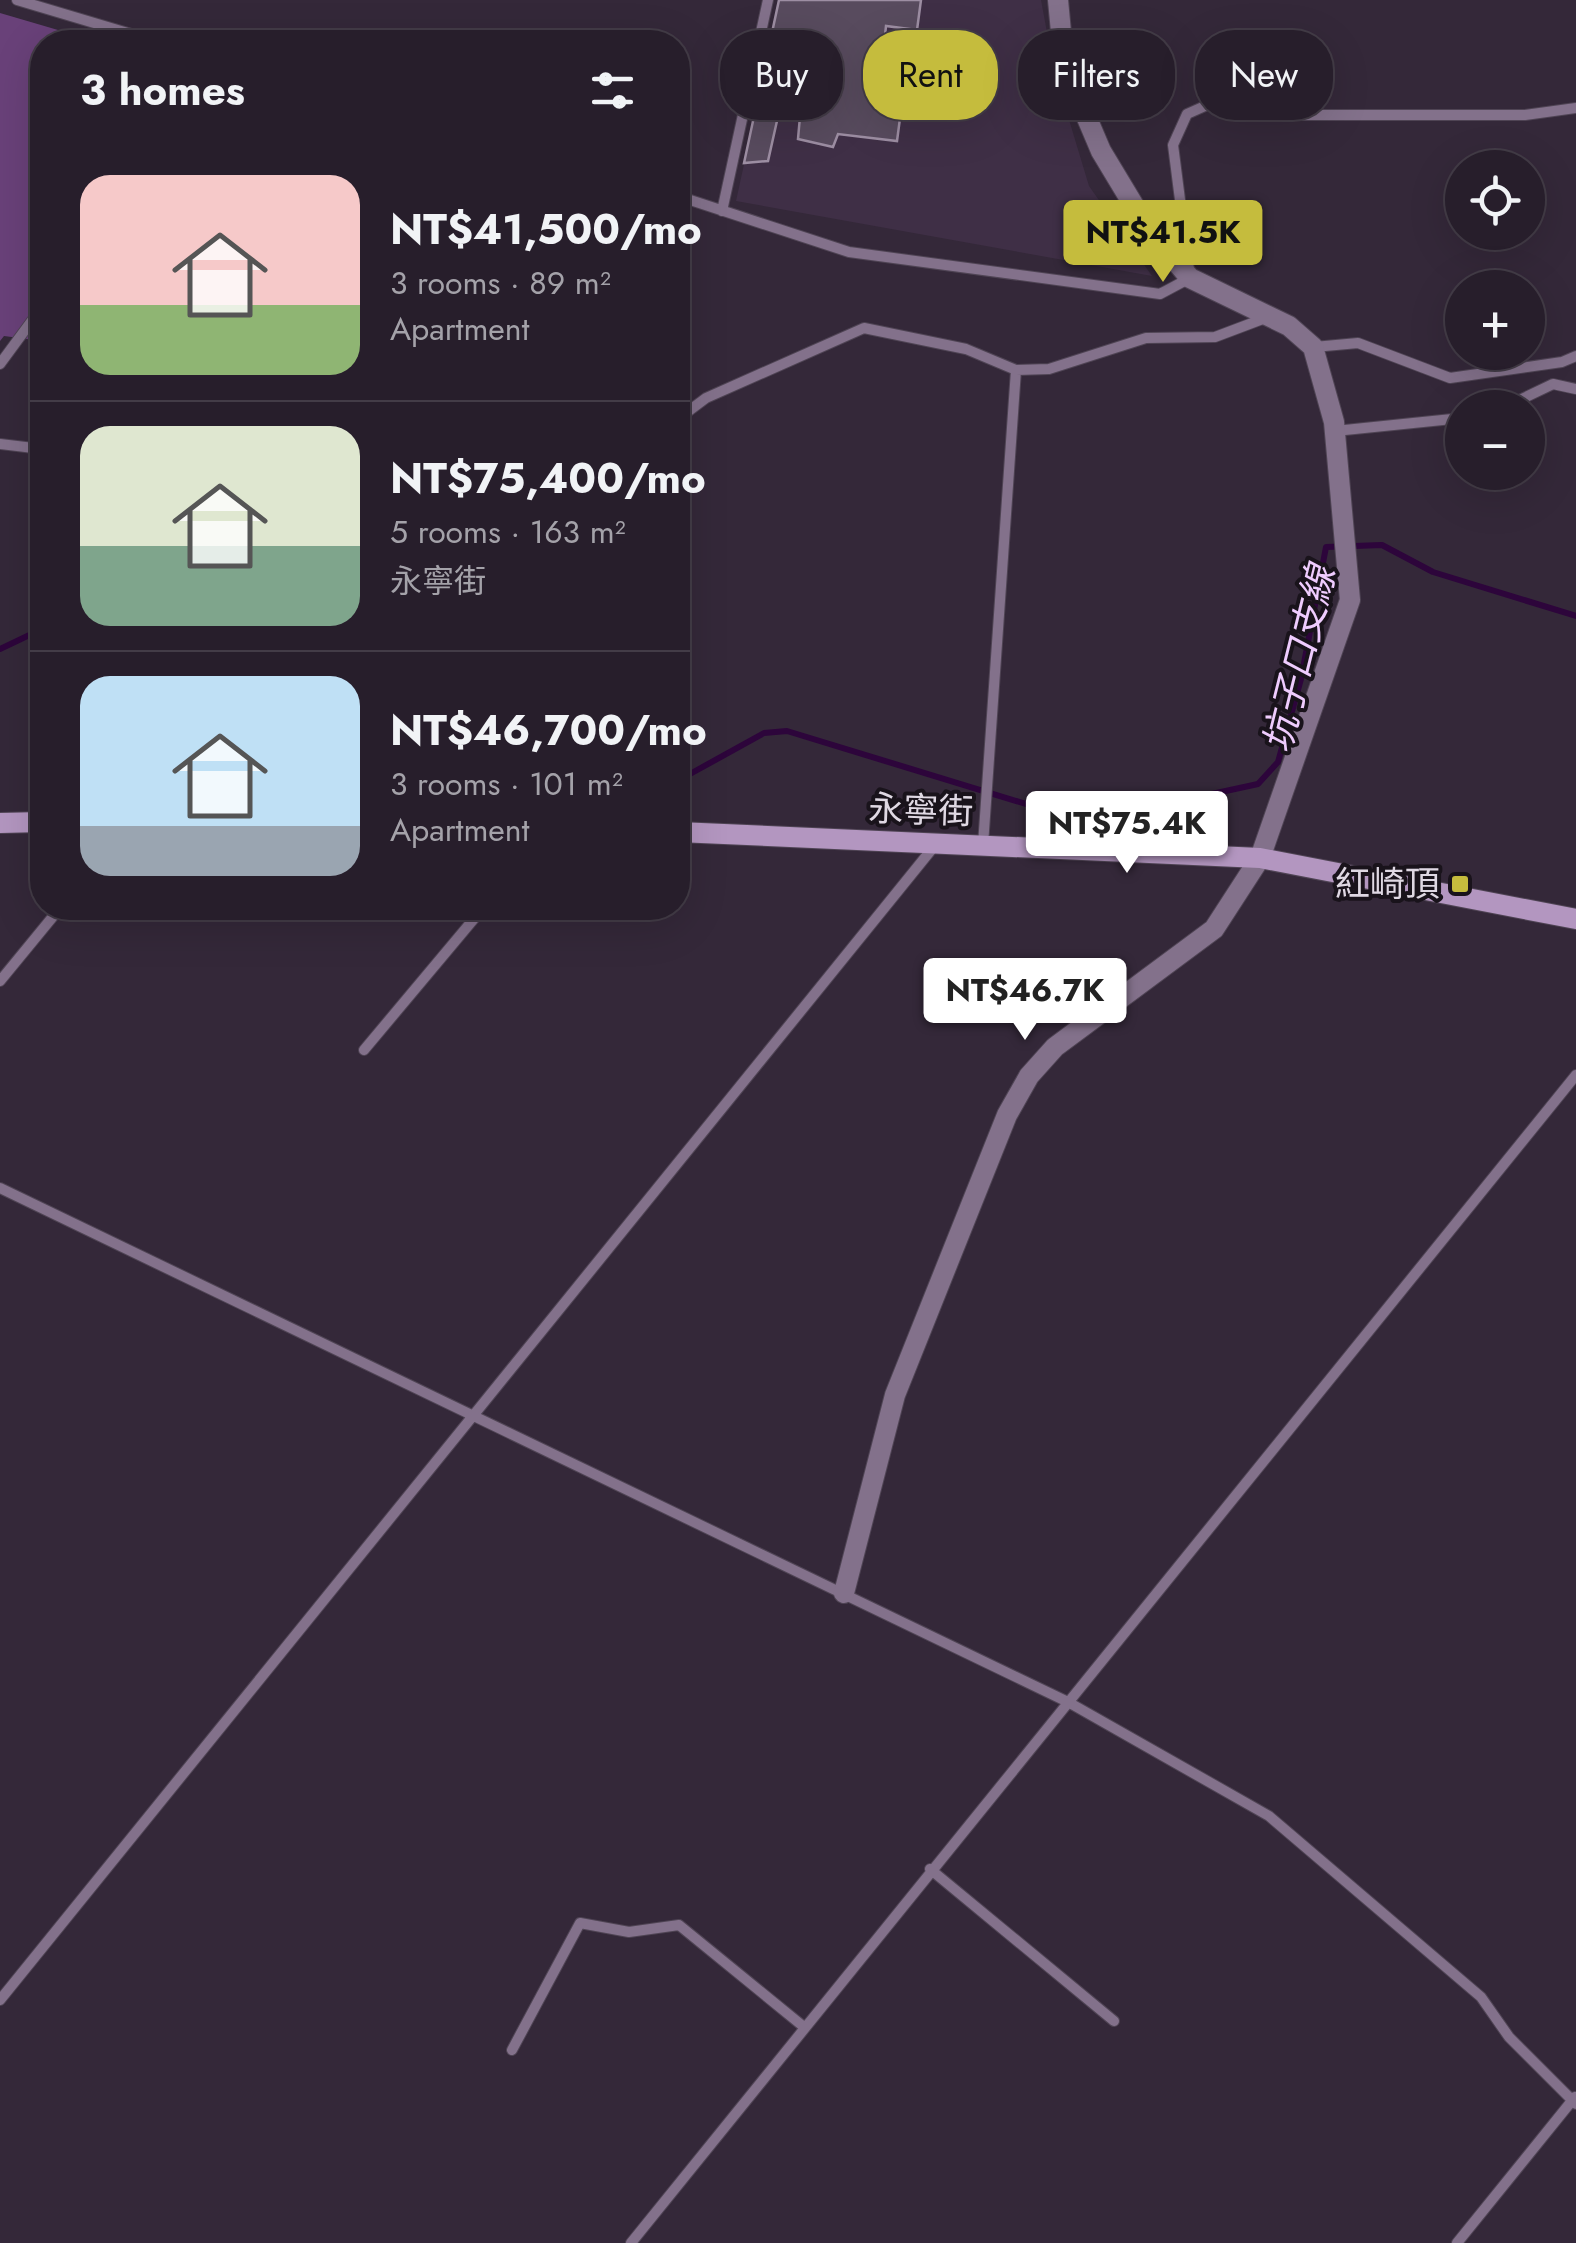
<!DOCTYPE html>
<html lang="en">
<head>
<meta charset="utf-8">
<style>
  :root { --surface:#271e2b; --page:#2f2733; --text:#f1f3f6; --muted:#a4a2a9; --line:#433c47; --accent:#c5bc3d }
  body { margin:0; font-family:Jost,"Noto Sans TC",sans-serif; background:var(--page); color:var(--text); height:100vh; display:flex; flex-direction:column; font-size:38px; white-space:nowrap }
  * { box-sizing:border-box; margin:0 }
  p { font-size:32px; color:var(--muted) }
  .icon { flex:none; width:55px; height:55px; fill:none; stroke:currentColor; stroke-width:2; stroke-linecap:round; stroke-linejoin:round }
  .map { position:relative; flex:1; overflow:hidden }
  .side { position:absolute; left:30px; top:30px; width:660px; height:890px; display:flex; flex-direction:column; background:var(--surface); border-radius:40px; box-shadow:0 10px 40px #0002,0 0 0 2px var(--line) }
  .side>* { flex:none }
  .banner { position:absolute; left:720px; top:30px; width:705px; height:90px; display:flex; gap:20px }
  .fabs { position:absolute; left:1445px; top:150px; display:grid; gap:20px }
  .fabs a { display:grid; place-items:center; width:100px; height:100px; border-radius:50%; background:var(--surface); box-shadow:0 10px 40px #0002,0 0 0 2px var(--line); font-size:50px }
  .price { position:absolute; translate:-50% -85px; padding:0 22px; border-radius:10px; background:#fff; color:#222; font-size:32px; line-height:65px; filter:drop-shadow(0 2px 5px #0008) }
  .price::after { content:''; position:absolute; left:50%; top:60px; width:30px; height:22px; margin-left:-15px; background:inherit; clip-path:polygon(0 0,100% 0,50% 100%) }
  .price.active { background:var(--accent); color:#111 }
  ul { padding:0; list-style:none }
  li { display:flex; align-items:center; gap:30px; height:250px; padding:0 50px }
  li+li { border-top:2px solid var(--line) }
  li span { display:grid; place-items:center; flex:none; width:280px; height:200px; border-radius:30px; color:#555 }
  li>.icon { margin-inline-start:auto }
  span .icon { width:120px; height:120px; fill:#fffc; stroke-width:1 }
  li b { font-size:42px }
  h2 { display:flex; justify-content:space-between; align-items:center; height:120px; padding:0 50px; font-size:42px }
  .tag { padding:0 35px; border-radius:40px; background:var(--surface); box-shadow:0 10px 40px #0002,0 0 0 2px var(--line); font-size:35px; line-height:90px }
  .tag.active { background:var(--accent); color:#111 }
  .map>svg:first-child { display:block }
  .built { fill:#3f2f46 }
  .forest { fill:#694179 }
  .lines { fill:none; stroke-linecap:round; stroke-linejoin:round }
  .stream { stroke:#2d053b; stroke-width:6 }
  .building { fill:#584b5e; stroke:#9d8ea3; stroke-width:2.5 }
  .lane-casing { stroke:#4f4454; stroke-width:12 }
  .street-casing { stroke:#4f4454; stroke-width:22 }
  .secondary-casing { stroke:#4f4454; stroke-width:22 }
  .lane { stroke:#83718b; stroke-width:10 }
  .street { stroke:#83718b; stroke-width:20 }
  .secondary { stroke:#b396c0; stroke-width:20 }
  .poi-dot { fill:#c5bc3d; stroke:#19131b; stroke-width:4 }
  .labels { text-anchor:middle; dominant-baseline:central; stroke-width:8; stroke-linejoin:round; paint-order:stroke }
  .street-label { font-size:35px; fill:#dfd8e3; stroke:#19131b }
  .poi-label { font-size:35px; fill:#dfd8e3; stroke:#19131b; text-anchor:end }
  .water-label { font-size:38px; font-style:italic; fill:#efccfe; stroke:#19131b }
</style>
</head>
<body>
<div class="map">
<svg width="1576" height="2243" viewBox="0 0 1576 2243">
  <rect width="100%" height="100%" fill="#342839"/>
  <!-- built -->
  <path class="built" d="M780,0H1041L1054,70L1089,186L1152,276L736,201Z"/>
  <!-- forest -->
  <path class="forest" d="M0,13L58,30L57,42H42V341L4,336L0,341Z"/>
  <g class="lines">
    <!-- stream -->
    <path class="stream" d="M0,649L42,629
      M678,776L690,774L764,733L787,731L1039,808L1161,805L1258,784L1278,762L1301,679L1326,547L1382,545L1433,572L1576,616"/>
  </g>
  <!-- building -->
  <path class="building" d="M779,0H921L917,30L886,26L883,54L908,58L897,141L838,134L833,147L798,139L801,105L781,103L768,161L744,163Z"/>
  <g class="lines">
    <defs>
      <path id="lane" d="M17,0L158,42
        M678,196L849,252L1160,294L1190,278L1173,145L1187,114L1223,98L1282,115H1525L1576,108
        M722,211L768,0
        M1314,347L1358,343L1450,378L1562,362L1576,356
        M0,364L42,307
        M1503,408L1553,384L1576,389
        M678,419L706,398L864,328L966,349L1016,370L1049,369L1146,338L1215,337L1268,317
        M1335,431L1462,418
        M0,444L42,449
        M983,845L1016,370
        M0,981L60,908
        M364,1050L483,908
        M0,1188L1068,1702L1269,1816L1481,1997L1509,2037L1576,2104
        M930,1869L1114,2021
        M0,2000L936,844
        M512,2050L580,1923L629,1932L679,1925L804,2027
        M631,2243L1576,1075
        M1457,2243L1575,2097"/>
      <path id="street" d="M844,1593L895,1395L1007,1115L1029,1076L1055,1047L1214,929L1260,858L1350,600L1334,422L1313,347L1289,326L1190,278L1148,229L1101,151L1064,64L1058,0"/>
      <path id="secondary" d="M0,823L42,822
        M678,832L1260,858L1576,919"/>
    </defs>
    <!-- lane casing -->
    <use href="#lane" class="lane-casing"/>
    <!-- street casing -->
    <use href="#street" class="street-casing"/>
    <!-- secondary casing -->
    <use href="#secondary" class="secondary-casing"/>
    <!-- lane -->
    <use href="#lane" class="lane"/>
    <!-- street -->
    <use href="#street" class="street"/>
    <!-- secondary -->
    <use href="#secondary" class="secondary"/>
  </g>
  <!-- markers -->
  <rect class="poi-dot" x="1450" y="874" width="20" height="20" rx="5"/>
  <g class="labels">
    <!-- street labels -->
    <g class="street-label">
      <text transform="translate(921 810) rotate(2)">永寧街</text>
    </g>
    <!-- poi labels -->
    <g class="poi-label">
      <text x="1440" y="884">紅崎頂</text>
    </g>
    <!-- water labels -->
    <g class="water-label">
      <text transform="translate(1299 659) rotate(-76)">坑子口支線</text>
    </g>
  </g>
</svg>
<div class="fabs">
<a><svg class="icon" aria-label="locate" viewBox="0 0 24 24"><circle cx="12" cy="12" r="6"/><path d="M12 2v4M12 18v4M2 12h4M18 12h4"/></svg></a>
<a>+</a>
<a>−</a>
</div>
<b class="price active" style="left:1163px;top:285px">NT$41.5K</b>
<b class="price" style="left:1127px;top:876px">NT$75.4K</b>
<b class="price" style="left:1025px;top:1043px">NT$46.7K</b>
<div class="banner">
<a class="tag">Buy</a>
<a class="tag active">Rent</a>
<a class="tag">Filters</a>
<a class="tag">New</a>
</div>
<section class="side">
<h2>3 homes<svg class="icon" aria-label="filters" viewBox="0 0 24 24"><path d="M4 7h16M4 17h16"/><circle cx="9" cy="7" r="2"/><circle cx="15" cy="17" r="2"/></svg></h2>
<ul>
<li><span style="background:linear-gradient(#f6c9c9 65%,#8fb573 0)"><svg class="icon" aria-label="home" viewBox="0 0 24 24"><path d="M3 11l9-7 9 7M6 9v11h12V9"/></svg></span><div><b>NT$41,500/mo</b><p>3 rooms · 89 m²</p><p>Apartment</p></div></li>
<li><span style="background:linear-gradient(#dfe7d0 60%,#7fa58c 0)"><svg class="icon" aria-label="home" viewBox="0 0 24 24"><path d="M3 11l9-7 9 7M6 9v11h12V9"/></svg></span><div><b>NT$75,400/mo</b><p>5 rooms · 163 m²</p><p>永寧街</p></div></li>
<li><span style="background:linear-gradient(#bfe0f5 75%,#9aa5b1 0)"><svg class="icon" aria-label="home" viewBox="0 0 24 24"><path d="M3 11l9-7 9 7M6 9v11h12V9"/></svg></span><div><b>NT$46,700/mo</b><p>3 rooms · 101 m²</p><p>Apartment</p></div></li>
</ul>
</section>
</div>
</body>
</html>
